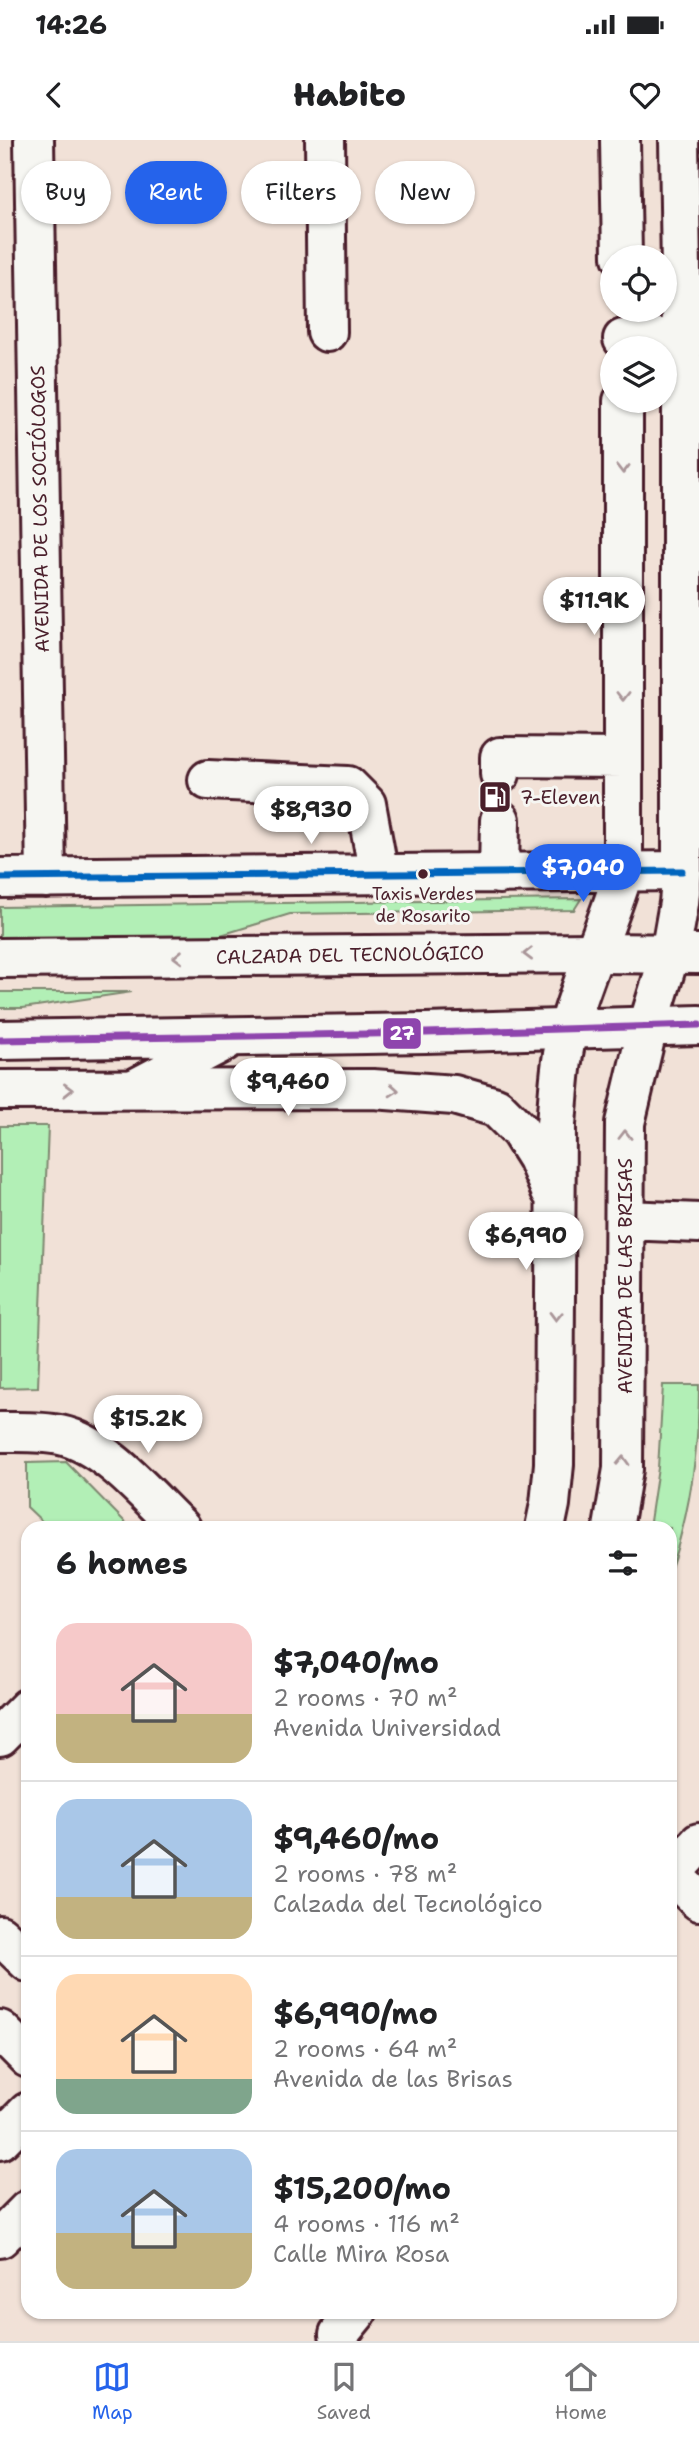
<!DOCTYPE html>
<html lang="en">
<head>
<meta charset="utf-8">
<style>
  :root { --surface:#fff; --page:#f6f6f6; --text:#202124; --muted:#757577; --line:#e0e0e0; --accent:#2563eb }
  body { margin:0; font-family:"Shantell Sans",sans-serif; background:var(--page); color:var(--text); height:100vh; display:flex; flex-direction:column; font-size:26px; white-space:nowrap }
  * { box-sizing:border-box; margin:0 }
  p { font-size:23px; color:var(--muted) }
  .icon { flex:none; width:38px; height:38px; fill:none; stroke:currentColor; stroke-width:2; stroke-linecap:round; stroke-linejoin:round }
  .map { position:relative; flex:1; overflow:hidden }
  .sheet { position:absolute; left:21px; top:1381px; width:656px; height:798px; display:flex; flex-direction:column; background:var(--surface); border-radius:21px; box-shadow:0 2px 5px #0004 }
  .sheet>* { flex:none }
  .top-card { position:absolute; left:21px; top:21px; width:658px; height:63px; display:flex; gap:14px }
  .buttons { position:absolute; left:600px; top:105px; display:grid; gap:14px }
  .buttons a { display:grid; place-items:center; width:77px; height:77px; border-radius:50%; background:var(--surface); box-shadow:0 2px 5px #0004; font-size:35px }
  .price { position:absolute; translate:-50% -60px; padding:0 16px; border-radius:24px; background:#fff; color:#222; font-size:23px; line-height:46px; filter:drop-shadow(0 2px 4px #0008) }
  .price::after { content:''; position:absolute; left:50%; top:42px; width:21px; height:16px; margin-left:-10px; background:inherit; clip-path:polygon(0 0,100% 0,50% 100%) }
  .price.on { background:var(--accent); color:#fff }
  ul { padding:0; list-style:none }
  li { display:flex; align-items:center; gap:21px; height:175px; padding:0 35px }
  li+li { border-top:2px solid var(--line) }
  li span { display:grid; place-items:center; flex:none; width:196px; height:140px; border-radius:21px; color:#555 }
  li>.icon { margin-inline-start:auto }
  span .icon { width:84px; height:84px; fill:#fffc; stroke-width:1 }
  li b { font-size:30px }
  h2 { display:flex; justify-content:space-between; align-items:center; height:84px; padding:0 35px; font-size:30px }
  .tag { padding:0 24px; border-radius:32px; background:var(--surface); box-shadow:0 2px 5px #0004; font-size:24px; line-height:63px }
  .tag.on { background:var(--accent); color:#fff }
  .status { display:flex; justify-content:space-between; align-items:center; height:49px; padding:0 35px; background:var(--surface); direction:ltr }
  .status svg { height:19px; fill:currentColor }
  header { display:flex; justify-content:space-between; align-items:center; height:91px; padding:0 35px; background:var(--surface); font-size:32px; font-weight:800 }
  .menu { display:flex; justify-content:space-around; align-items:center; height:98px; border-top:2px solid var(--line); background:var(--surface); font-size:19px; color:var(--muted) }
  .menu a { display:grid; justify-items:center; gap:4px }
  .menu .on { color:var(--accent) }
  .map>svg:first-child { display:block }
  .green { fill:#b2efb6; stroke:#7e8770; stroke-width:2 }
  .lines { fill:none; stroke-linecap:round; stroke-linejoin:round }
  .minor-casing { stroke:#4a1f2b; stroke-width:44 }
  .major-casing { stroke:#4a1f2b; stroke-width:44 }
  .minor { stroke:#f6f6f2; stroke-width:38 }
  .major { stroke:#f6f6f2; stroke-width:38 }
  .bus-1-casing { stroke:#f6f6f2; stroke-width:12 }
  .bus-2-casing { stroke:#f6f6f2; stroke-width:12 }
  .bus-1 { stroke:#0065bd; stroke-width:7 }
  .bus-2 { stroke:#8e44ad; stroke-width:7 }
  .oneway { stroke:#a99598 }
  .bus-dot { fill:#4a1f2b; stroke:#f6f6f2; stroke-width:2.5 }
  .labels { text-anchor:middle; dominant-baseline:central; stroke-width:6; stroke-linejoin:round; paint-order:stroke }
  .bus-label { font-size:17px; fill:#4a1f2b; stroke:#f6f6f2 }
  .street-label { font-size:19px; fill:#4a1f2b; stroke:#f6f6f2 }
  .poi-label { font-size:19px; fill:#4a1f2b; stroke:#f6f6f2; text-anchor:start }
  .line-badge { stroke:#f6f6f2; stroke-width:2.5 }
  .badge-label { font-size:19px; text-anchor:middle; font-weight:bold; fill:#fff }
</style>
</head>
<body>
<div class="status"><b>14:26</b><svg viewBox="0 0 49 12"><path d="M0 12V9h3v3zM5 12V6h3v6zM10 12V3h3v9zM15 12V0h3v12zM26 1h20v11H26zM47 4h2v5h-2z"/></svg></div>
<header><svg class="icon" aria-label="back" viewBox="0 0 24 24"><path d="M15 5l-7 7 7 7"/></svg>Habito<svg class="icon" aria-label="heart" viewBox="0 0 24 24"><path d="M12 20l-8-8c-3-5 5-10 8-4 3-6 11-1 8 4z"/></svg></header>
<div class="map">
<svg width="699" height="2201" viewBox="0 0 699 2201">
  <rect width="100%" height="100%" fill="#f1e1d7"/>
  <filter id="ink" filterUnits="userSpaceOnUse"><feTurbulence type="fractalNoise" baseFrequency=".0143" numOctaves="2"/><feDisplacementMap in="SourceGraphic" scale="14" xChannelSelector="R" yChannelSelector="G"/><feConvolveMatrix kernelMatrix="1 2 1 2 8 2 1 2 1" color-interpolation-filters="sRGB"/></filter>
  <g filter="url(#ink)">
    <!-- green -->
    <path class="green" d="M581,759L574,770L290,774L201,801L0,803V767Z
      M0,852H132L23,868H0Z
      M0,986H48L38,1247L0,1248Z
      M663,1245H699C699,1309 691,1370 670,1431V1388H649L658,1328Z
      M66,1322L131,1388H49L27,1367V1323Z"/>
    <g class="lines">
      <defs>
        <path id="minor" d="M34,0L46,738
          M325,0L327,192
          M620,0L622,117
          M623,199L699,197
          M500,634V617L623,618
          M208,640L348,646L366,664L379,735
          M499,734L500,680
          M0,738L682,731
          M0,950L373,949L454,955L496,967L520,991L537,1018L551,1051
          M625,1080L699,1083
          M0,1292C20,1292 41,1291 60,1295C107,1305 147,1356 181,1388
          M545,1388L550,1364L554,1324L556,984C559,952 560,918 569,887C583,835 608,785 623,733V261
          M613,1388L623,1329L625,983L648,886L670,814L679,763L682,731V197L679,0
          M0,1596L28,1568
          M671,1734L699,1761
          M670,1735L699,1703
          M0,1795L28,1822
          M0,1890L28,1918
          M0,2000L28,1972
          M0,2098L28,2070
          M339,2194L357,2172"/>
        <path id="major" d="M0,818L596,813L699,814
          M0,900L426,893L699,885
          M134,949L225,901"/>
      </defs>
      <!-- minor casing -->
      <use href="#minor" class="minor-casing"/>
      <!-- major casing -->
      <use href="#major" class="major-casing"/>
      <!-- minor -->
      <use href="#minor" class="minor"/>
      <!-- major -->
      <use href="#major" class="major"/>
      <defs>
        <path id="bus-1" d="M0,738L682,731"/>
        <path id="bus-2" d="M0,900L426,893L699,885"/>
      </defs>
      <!-- bus-1 casing -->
      <use href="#bus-1" class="bus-1-casing"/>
      <!-- bus-2 casing -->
      <use href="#bus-2" class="bus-2-casing"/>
      <!-- bus-1 -->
      <use href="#bus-1" class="bus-1"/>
      <!-- bus-2 -->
      <use href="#bus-2" class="bus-2"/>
    </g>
    <!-- one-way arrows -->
    <defs><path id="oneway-chevron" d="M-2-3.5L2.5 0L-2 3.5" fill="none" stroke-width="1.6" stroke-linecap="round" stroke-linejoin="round" transform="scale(1.75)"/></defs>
    <g class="oneway">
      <use href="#oneway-chevron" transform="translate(623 329) rotate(90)"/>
      <use href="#oneway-chevron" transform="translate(623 556) rotate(90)"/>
      <use href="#oneway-chevron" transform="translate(528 814) rotate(179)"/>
      <use href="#oneway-chevron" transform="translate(178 817) rotate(179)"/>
      <use href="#oneway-chevron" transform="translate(68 950) rotate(-1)"/>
      <use href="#oneway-chevron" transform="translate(394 950) rotate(4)"/>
      <use href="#oneway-chevron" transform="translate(625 995) rotate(-90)"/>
      <use href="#oneway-chevron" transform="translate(556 1176) rotate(91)"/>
      <use href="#oneway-chevron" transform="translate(623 1321) rotate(-88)"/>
    </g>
  </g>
  <!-- icons -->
  <defs>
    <symbol id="fuel-square" viewBox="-11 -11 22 22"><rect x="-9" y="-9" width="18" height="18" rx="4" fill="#4a1f2b" stroke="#f6f6f2"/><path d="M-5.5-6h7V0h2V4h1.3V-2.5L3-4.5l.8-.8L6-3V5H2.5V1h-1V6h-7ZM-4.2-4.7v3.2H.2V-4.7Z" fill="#fff"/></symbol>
  </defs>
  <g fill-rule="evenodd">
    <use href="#fuel-square" x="476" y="638" width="38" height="38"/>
  </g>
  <!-- markers -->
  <circle class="bus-dot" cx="423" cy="734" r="6"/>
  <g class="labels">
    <!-- bus labels -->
    <g class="bus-label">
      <text x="423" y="754">Taxis Verdes<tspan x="423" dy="22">de Rosarito</tspan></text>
    </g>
    <!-- street labels -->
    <g class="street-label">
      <text transform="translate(40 369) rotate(-91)">AVENIDA DE LOS SOCIÓLOGOS</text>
      <text transform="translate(350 815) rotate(-1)">CALZADA DEL TECNOLÓGICO</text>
      <text transform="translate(625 1136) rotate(-90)">AVENIDA DE LAS BRISAS</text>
    </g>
    <!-- poi labels -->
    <g class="poi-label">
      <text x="520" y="657">7-Eleven</text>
    </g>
  </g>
  <rect class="line-badge" x="382" y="877" width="40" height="33" rx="7" fill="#8e44ad"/>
  <g class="badge-label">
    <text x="402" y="900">27</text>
  </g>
</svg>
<div class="buttons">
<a><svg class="icon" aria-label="locate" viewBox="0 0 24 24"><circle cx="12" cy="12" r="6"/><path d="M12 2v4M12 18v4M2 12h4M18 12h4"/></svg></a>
<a><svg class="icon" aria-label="layers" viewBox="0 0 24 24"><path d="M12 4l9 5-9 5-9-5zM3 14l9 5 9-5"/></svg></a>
</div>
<b class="price" style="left:594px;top:497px">$11.9K</b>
<b class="price" style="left:311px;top:706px">$8,930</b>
<b class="price on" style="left:583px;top:764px">$7,040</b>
<b class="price" style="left:288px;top:978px">$9,460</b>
<b class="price" style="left:526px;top:1132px">$6,990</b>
<b class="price" style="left:148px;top:1315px">$15.2K</b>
<div class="top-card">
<a class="tag">Buy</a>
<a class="tag on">Rent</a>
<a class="tag">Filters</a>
<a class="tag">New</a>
</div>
<section class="sheet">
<h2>6 homes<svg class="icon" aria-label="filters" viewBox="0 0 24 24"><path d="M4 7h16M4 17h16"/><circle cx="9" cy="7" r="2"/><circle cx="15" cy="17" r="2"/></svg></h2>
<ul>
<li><span style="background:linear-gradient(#f6c9c9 65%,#c2b280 0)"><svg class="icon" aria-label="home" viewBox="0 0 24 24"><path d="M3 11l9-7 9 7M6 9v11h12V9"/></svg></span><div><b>$7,040/mo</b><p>2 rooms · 70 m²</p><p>Avenida Universidad</p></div></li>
<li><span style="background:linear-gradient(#a9c7e8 70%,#c2b280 0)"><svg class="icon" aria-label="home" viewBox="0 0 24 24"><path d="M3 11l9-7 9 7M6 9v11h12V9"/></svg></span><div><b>$9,460/mo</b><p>2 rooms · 78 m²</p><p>Calzada del Tecnológico</p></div></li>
<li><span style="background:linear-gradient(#ffd9b3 75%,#7fa58c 0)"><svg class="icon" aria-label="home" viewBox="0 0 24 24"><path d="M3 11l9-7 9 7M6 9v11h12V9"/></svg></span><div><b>$6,990/mo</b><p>2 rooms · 64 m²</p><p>Avenida de las Brisas</p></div></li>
<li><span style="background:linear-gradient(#a9c7e8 60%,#c2b280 0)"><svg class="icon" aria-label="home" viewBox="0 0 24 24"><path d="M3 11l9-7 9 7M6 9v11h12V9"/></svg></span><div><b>$15,200/mo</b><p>4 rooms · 116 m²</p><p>Calle Mira Rosa</p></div></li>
</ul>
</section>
</div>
<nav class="menu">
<a class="on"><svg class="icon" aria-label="map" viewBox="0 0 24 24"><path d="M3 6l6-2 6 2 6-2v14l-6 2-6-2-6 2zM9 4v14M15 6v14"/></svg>Map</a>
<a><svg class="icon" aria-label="saved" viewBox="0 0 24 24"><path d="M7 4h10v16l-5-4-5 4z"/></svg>Saved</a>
<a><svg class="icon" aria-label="home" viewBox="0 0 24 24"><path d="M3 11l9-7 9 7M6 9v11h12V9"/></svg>Home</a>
</nav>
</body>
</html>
